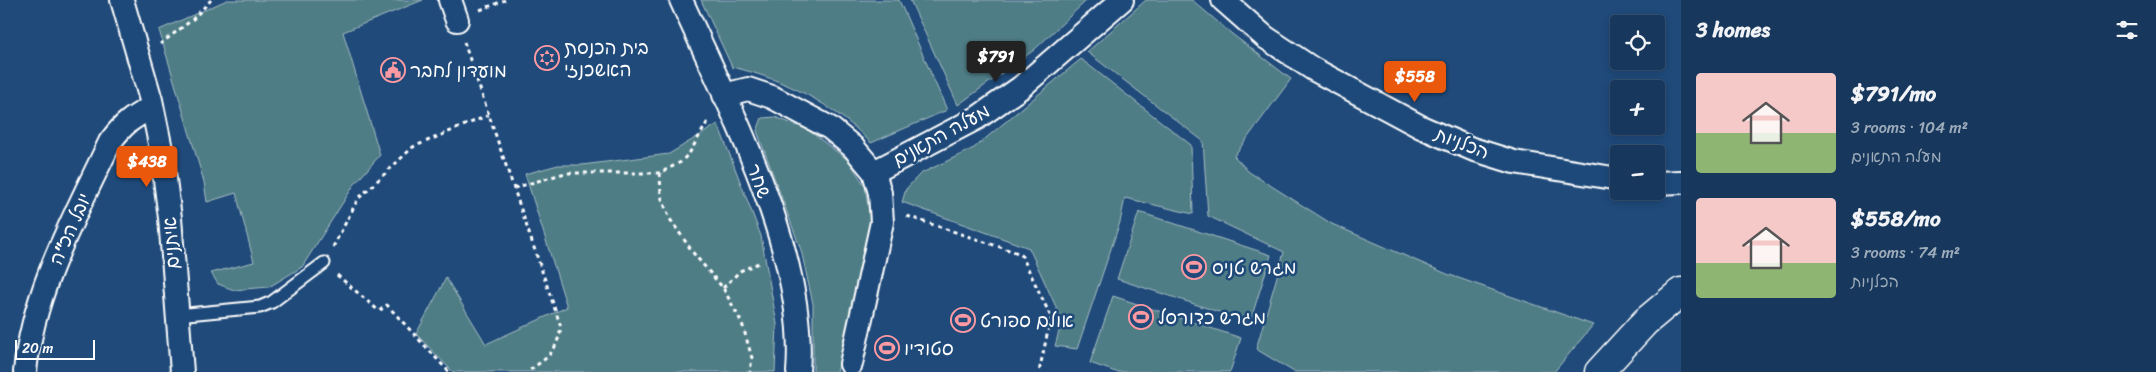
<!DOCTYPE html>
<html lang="en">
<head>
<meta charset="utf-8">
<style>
  :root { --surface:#17385c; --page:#203f62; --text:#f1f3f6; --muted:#9eacbb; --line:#365272; --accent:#ea580c }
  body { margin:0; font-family:Sriracha,"Playpen Sans Hebrew",sans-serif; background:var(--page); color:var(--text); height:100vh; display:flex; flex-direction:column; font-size:19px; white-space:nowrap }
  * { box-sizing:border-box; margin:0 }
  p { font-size:16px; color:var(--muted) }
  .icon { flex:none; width:28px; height:28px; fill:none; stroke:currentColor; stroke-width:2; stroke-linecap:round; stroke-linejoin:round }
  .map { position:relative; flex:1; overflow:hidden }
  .sheet { display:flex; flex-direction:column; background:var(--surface); width:475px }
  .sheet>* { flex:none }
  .fabs { position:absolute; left:1610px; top:15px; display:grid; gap:10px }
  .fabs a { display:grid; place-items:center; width:55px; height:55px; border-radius:5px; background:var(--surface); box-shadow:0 2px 8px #0003,0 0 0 1px var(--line); font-size:25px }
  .scale { position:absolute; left:15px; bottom:12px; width:80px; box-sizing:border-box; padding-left:5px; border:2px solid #fff; border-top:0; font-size:14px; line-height:18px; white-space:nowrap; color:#fff; -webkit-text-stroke:4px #1f4a7a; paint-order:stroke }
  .price { position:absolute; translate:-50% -42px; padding:0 11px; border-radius:5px; background:var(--accent); color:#fff; font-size:16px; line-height:32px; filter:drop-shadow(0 1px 2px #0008) }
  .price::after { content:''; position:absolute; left:50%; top:30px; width:15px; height:11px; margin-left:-8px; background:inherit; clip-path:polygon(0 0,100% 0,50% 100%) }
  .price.active { background:#222; color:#fff }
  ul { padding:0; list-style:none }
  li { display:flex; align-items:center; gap:15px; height:125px; padding:0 15px }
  li span { display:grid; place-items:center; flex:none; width:140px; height:100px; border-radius:5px; color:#555 }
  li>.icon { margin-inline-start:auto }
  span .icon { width:60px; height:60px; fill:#fffc; stroke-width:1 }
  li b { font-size:21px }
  h2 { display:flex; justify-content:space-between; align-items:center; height:60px; padding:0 15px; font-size:21px }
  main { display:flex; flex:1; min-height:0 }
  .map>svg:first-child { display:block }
  .green { fill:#4f7d86; stroke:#a7bec2 }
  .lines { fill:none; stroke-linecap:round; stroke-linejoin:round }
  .lane-casing { stroke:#fff; stroke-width:15 }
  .street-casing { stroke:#fff; stroke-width:26 }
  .secondary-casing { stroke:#fff; stroke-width:31 }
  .path { stroke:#fff; stroke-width:3; stroke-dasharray:4 4; stroke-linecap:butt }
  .lane { stroke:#1f4a7a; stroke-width:11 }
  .street { stroke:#1f4a7a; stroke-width:22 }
  .secondary { stroke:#1f4a7a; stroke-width:28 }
  .labels { text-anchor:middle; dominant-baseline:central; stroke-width:5; stroke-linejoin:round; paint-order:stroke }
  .poi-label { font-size:19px; fill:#fff; stroke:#1f4a7a; text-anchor:start }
  .street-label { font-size:19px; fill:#fff; stroke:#1f4a7a }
</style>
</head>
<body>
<main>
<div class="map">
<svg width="1681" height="372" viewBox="0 0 1681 372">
  <rect width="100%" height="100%" fill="#1f4a7a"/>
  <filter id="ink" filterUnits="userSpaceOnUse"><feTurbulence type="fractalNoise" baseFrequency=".02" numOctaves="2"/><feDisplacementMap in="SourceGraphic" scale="10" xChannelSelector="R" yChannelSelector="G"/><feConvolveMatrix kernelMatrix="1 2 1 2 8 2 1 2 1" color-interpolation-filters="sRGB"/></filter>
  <g filter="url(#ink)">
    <!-- green -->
    <path class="green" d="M227,0H423L343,32L380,155L354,185L302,267L269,287L234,290L218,284L211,273L254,262L236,193L207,202L204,182L159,30Z
      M701,0H899L947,110L871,143C834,104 784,79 732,67Z
      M910,0H1087L1034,50L958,105Z
      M1146,0H1192L1232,34L1291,79L1234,156L1249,172L1332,224L1447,274L1593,325L1554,372H1294L1256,349L1284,252L1208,216L1203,141L1087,52Z
      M1081,59L1191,145L1193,214L1125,198L1120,222L1077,349L1055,346L1062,320L1029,248L902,202L906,189L920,174L974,148Z
      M775,117L808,130L849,161L865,186L871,226L837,372H813V304L801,250L757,131L762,118Z
      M718,124L761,236L777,324L775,372H453L416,334L446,278L486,344L567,307L525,174L558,165H582L669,154Z
      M1139,212L1271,255L1250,322L1117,279Z
      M1113,296L1241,338L1230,372H1116L1090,363Z"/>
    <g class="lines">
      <defs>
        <path id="lane" d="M177,315L260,307L272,302L324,263"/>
        <path id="street" d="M122,0L151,100L161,149L170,218L182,372
          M450,0L457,20
          M681,0C729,107 808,253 798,372
          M1223,0L1265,37L1313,69L1421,127L1472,149L1514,162L1619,179
          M724,95L748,89L772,97L830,128L853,147L874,172L880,193L882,222L851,364
          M874,172L977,118L1020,88L1122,0
          M1656,183L1681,182
          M25,372C33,290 75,216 110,142C124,123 132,118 152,107"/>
        <path id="secondary" d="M1599,372L1645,322L1681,292"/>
      </defs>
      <!-- lane casing -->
      <use href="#lane" class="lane-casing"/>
      <!-- street casing -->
      <use href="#street" class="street-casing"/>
      <!-- secondary casing -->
      <use href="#secondary" class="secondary-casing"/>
      <!-- path -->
      <path class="path" d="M480,10L505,0
        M464,42L561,327C556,354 548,357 527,372
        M160,44L192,20L211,0
        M660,173L661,196L670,219L694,254L723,288L742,323L752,358L750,372
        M514,188L565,173H660L681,162L690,152L708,121
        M907,216L1021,254L1051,317L1039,372
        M333,247L358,199L413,147L489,115
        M337,275L379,311L387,305L449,372
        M723,288L740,271L761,262"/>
      <!-- lane -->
      <use href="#lane" class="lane"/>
      <!-- street -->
      <use href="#street" class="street"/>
      <!-- secondary -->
      <use href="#secondary" class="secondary"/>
    </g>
  </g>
  <!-- icons -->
  <defs>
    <symbol id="synagogue-ring" viewBox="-11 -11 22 22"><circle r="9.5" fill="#1f4a7a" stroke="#ff9aa2" stroke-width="1.5"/><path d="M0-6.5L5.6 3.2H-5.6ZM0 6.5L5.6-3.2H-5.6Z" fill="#ff9aa2"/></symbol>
    <symbol id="civic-ring" viewBox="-11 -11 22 22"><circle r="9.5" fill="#1f4a7a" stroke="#ff9aa2" stroke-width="1.5"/><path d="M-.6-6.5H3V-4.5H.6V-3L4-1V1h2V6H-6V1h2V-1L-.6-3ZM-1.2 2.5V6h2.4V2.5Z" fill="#ff9aa2"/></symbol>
    <symbol id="stadium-ring" viewBox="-11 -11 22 22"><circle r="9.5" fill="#1f4a7a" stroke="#ff9aa2" stroke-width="1.5"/><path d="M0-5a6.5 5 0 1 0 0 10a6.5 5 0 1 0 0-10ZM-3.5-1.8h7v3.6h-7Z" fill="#ff9aa2"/></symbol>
  </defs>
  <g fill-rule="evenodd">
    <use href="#synagogue-ring" x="533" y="44" width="28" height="28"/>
    <use href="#civic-ring" x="379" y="56" width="28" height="28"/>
    <use href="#stadium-ring" x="1180" y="253" width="28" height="28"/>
    <use href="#stadium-ring" x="1127" y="303" width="28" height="28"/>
    <use href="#stadium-ring" x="949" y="306" width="28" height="28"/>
    <use href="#stadium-ring" x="873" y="334" width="28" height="28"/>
  </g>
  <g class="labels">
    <!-- poi labels -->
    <g class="poi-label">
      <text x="564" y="47">בית הכנסת<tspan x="564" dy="22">האשכנזי</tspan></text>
      <text x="410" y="70">מועדון לחבר</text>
      <text x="1212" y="267">מגרש טניס</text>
      <text x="1158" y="317">מגרש כדורסל</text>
      <text x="980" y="320">אולם ספורט</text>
      <text x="904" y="348">סטודיו</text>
    </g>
    <!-- street labels -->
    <g class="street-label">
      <text transform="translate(941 135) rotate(-29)">מעלה התאנים</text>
      <text transform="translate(1462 143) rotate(21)">הכלניות</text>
      <text transform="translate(759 181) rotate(70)">שחר</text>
      <text transform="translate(70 229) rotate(-66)">יובל הכ"ה</text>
      <text transform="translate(171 243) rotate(-94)">איתנים</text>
    </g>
  </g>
</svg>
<div class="fabs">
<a><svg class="icon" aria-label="locate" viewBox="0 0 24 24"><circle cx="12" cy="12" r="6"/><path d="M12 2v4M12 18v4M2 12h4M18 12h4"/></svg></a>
<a>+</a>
<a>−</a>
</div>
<div class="scale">20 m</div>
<b class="price active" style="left:996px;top:83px">$791</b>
<b class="price" style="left:1415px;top:103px">$558</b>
<b class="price" style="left:147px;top:188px">$438</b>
</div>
<section class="sheet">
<h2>3 homes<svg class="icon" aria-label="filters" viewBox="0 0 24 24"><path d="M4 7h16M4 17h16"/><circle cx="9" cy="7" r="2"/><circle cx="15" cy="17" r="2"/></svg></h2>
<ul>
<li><span style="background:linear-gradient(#f6c9c9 60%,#8fb573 0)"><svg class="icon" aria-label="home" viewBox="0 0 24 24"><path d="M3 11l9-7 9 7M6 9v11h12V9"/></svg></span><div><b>$791/mo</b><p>3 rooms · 104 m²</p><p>מעלה התאנים</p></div></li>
<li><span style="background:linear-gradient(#f6c9c9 65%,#8fb573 0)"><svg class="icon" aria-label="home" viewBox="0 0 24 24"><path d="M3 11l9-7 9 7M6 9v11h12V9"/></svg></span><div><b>$558/mo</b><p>3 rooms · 74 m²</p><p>הכלניות</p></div></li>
</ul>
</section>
</main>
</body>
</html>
